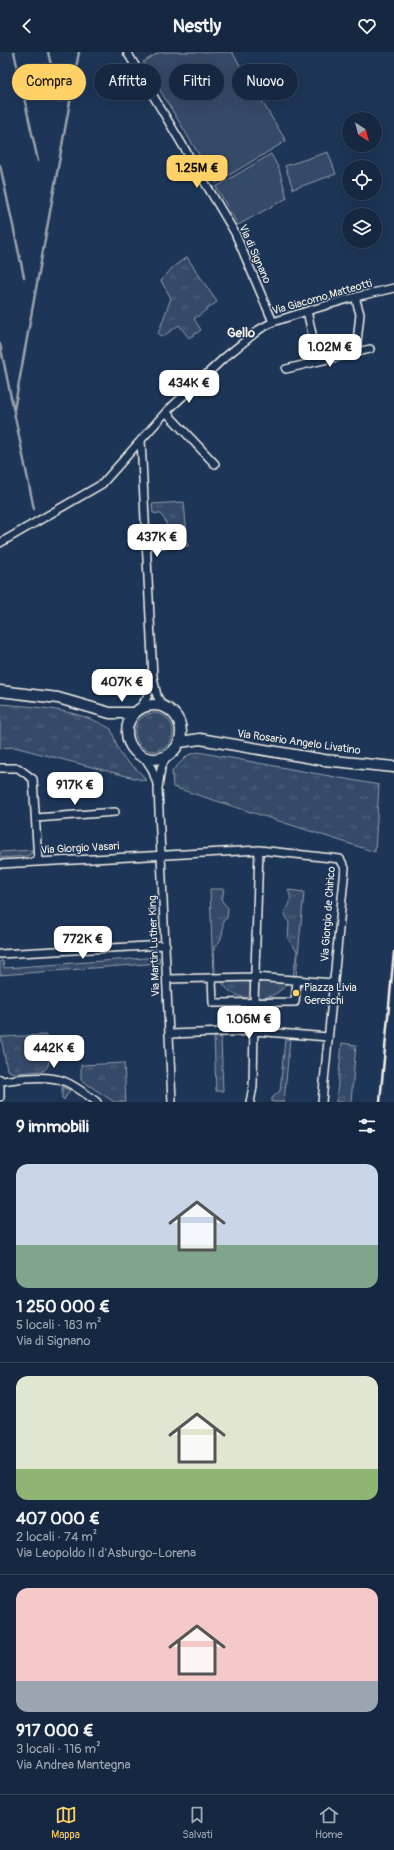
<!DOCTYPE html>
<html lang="it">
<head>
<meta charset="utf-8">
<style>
  :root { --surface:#162841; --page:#1f3048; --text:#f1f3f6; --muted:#9ea6b1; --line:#35445a; --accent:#ffd166 }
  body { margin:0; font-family:Pangolin,sans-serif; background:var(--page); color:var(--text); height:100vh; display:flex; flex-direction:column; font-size:15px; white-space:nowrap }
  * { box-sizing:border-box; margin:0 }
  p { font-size:13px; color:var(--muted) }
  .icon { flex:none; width:22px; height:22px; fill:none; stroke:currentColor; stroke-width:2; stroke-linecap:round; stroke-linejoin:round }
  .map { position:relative; height:1050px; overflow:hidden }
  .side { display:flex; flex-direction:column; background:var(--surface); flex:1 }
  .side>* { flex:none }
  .guide { position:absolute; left:12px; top:12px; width:370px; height:36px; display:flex; gap:8px }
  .needle { width:26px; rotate:144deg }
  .controls { position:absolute; left:342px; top:60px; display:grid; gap:8px }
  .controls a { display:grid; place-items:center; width:40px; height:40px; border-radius:50%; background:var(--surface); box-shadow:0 4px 16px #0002,0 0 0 1px var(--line); font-size:20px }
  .price { position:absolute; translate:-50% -34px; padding:0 9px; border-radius:8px; background:#fff; color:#222; font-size:13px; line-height:26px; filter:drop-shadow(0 1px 2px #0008) }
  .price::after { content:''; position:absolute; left:50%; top:24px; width:12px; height:9px; margin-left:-6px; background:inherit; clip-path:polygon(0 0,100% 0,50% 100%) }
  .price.selected { background:var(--accent); color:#111 }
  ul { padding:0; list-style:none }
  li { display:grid; align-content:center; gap:8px; height:212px; padding:0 16px }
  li+li { border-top:1px solid var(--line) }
  li span { display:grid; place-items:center; height:124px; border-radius:12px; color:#555 }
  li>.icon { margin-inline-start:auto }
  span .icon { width:72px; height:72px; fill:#fffc; stroke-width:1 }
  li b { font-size:17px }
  h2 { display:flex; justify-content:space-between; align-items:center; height:48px; padding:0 16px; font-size:17px }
  .pill { padding:0 14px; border-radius:18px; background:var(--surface); box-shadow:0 4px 16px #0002,0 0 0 1px var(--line); font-size:14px; line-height:36px }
  .pill.selected { background:var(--accent); color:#111 }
  header { display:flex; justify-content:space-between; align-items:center; height:52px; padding:0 16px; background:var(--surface); font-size:18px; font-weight:700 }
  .menu { display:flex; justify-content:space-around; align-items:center; height:56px; border-top:1px solid var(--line); background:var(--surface); font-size:11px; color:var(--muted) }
  .menu a { display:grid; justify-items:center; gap:2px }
  .menu .selected { color:var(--accent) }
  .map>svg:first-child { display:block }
  .grass { fill:url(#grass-tufts); stroke:#949ea8 }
  .pitch { fill:#354a67; stroke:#949ea8 }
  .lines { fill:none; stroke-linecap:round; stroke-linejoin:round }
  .stream { stroke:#9aa2ab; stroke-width:2.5 }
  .street-tunnel { stroke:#3d516d; stroke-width:7; stroke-dasharray:7 3.5; stroke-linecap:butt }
  .street-casing { stroke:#f4f1e8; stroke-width:10 }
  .secondary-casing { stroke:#f4f1e8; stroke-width:13 }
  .street { stroke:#1d3557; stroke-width:7 }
  .secondary { stroke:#1d3557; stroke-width:10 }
  .rail { stroke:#f4f1e8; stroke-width:2.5 }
  .poi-dot { fill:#ffd166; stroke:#1d3557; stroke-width:1.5 }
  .labels { text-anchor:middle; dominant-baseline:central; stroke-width:3; stroke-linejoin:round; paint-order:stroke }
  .street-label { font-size:11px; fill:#f4f1e8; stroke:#1d3557 }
  .poi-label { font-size:11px; fill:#f4f1e8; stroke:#1d3557; text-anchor:start }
  .quarter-label { font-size:13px; font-weight:bold; fill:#f4f1e8; stroke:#1d3557 }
</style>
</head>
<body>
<header><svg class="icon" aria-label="back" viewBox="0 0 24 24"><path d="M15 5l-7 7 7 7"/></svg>Nestly<svg class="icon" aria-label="heart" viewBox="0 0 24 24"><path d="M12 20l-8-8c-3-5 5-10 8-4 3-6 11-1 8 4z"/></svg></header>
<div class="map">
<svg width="394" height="1050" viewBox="0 0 394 1050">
  <defs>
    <pattern id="grass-tufts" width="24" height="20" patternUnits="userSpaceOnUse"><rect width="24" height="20" fill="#354a67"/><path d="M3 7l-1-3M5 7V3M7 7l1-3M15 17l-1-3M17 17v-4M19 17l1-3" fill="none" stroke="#53657d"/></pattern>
  </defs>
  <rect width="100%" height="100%" fill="#1d3557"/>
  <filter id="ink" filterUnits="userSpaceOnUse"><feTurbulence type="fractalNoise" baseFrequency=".025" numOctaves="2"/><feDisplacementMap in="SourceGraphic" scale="8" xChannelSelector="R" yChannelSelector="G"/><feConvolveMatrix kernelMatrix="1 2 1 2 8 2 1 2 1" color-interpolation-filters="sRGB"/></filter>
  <g filter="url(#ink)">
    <!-- grass -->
    <path class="grass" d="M187,205L217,250L194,267L201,278L189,286L179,273L162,285L158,282L171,246L161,229L173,215Z
      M184,450L188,494L155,497V487C164,485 167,479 166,470L161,462L153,461L152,452Z
      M0,652C37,655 78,657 111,677C115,686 116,695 122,704C129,714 139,715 146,729L14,695L0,696Z
      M135 680a19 19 0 1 1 38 0a19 19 0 1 1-38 0Z
      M198,700L379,733L375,800L173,735L172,719L188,703Z
      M32,798L31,802L27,804L0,806V800Z
      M210,837H224L222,849L228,856L227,866L223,869C223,879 223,889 214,895L215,922H213Z
      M288,838L304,840L296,924H293L297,899L288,887L289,871L284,859C291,854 292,846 288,838Z
      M159,905L160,911L0,923V909H3L4,916Z
      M221,928H246L253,933L250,947C238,945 225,939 221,928Z
      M263,929L289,930C281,940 271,945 258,948L256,933Z
      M46,983C47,993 54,1013 43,1019L14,1021L7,1018L1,985Z
      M214,985H221L223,1039H216Z
      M285,987H290L284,1050H272V1046L280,1039Z
      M342,991L356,993L351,1050H336Z
      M124,1011L126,1050H114L81,1028V1013Z
      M62,1035L70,1038L64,1048L62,1046Z"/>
    <!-- pitch -->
    <path class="pitch" d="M160,0H232L286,89L216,131L143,10Z
      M328,100L336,122L293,137L285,114Z
      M271,102L279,117L287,146L238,173L216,135Z"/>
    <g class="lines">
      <!-- stream -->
      <path class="stream" d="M14,0L38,109
        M48,0L59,49
        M0,113L24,225
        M0,292L34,457
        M14,358L79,0"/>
      <!-- street-tunnel -->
      <path class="street-tunnel" d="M254,972V959"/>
      <defs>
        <path id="street" d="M127,0L235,181L273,270
          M355,245L360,262L356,299
          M307,259L318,309
          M286,317L370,297
          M166,360L215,412
          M141,388L153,625L157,644L163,654
          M0,491L102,432L166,360L224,306L260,277L273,270L307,259L355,245L394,236
          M141,655L147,645L153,627
          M166,705L161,716L158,736L172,1050
          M145,706L152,717L157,732
          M0,716H18L33,727L38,809
          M36,766L115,760
          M0,812L259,798L340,807L345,816L322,1050
          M0,902L166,893
          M212,926L213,951L295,950L297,928
          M167,927L255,925L333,931
          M254,950L259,798
          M169,982L254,979L328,985
          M0,1027V1045
          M0,1029C20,1027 47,1022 66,1030C77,1035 87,1043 97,1050
          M250,1050L253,1035L254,972"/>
        <path id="secondary" d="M0,639L58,646L110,661H134
          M127 680a27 27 0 1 1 54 0a27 27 0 1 1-54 0Z
          M180,690L200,687L324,708L394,715"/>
      </defs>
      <!-- street casing -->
      <use href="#street" class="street-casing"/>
      <!-- secondary casing -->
      <use href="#secondary" class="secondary-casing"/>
      <!-- street -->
      <use href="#street" class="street"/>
      <!-- secondary -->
      <use href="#secondary" class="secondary"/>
      <!-- rail -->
      <path class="rail" d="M380,1050L394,900"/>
    </g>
  </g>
  <!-- markers -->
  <circle class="poi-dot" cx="296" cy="941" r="4"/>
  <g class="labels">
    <!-- street labels -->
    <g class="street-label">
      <text transform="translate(255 202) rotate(66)">Via di Signano</text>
      <text transform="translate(322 245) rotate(-16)">Via Giacomo Matteotti</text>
      <text transform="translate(299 690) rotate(8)">Via Rosario Angelo Livatino</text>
      <text transform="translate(80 796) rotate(-3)">Via Giorgio Vasari</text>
      <text transform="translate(328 862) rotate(-86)">Via Giorgio de Chirico</text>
      <text transform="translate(154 894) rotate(-92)">Via Martin Luther King</text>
    </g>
    <!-- poi labels -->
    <g class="poi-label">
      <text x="304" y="935">Piazza Livia<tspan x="304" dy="13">Gereschi</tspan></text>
    </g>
    <!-- quarter labels -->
    <g class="quarter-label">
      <text x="241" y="281">Gello</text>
    </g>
  </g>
</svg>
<div class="controls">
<a><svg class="needle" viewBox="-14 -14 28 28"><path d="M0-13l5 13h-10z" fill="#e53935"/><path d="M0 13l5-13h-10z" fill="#9ea6b1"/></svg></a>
<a><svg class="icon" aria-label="locate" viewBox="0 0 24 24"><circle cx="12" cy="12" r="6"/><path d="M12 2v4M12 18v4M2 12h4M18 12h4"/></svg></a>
<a><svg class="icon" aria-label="layers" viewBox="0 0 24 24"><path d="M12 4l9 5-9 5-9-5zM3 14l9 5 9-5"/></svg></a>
</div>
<b class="price selected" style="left:197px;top:137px">1.25M €</b>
<b class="price" style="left:330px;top:316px">1.02M €</b>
<b class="price" style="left:189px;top:352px">434K €</b>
<b class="price" style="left:157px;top:506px">437K €</b>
<b class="price" style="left:122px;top:651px">407K €</b>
<b class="price" style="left:75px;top:754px">917K €</b>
<b class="price" style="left:83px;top:908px">772K €</b>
<b class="price" style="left:249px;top:988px">1.06M €</b>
<b class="price" style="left:54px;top:1017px">442K €</b>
<div class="guide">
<a class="pill selected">Compra</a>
<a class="pill">Affitta</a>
<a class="pill">Filtri</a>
<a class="pill">Nuovo</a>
</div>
</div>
<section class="side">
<h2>9 immobili<svg class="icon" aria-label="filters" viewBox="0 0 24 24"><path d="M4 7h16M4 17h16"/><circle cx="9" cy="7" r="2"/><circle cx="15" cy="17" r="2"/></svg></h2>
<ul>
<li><span style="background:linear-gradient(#c9d6e8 65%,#7fa58c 0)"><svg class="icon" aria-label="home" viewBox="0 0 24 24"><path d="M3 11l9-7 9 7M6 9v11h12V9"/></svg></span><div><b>1 250 000 €</b><p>5 locali · 183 m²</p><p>Via di Signano</p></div></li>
<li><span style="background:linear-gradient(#dfe7d0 75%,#8fb573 0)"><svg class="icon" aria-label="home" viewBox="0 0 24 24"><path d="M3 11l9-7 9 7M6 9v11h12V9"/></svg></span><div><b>407 000 €</b><p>2 locali · 74 m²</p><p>Via Leopoldo II d'Asburgo-Lorena</p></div></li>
<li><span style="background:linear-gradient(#f6c9c9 75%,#9aa5b1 0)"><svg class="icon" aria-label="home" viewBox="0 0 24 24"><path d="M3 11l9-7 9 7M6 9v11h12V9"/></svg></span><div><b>917 000 €</b><p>3 locali · 116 m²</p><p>Via Andrea Mantegna</p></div></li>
</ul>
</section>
<nav class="menu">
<a class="selected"><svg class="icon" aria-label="map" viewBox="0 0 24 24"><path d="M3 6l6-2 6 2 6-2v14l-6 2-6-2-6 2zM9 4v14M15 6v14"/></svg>Mappa</a>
<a><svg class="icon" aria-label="saved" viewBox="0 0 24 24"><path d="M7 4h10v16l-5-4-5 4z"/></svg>Salvati</a>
<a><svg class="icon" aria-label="home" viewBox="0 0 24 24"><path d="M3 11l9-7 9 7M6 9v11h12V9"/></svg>Home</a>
</nav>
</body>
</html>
